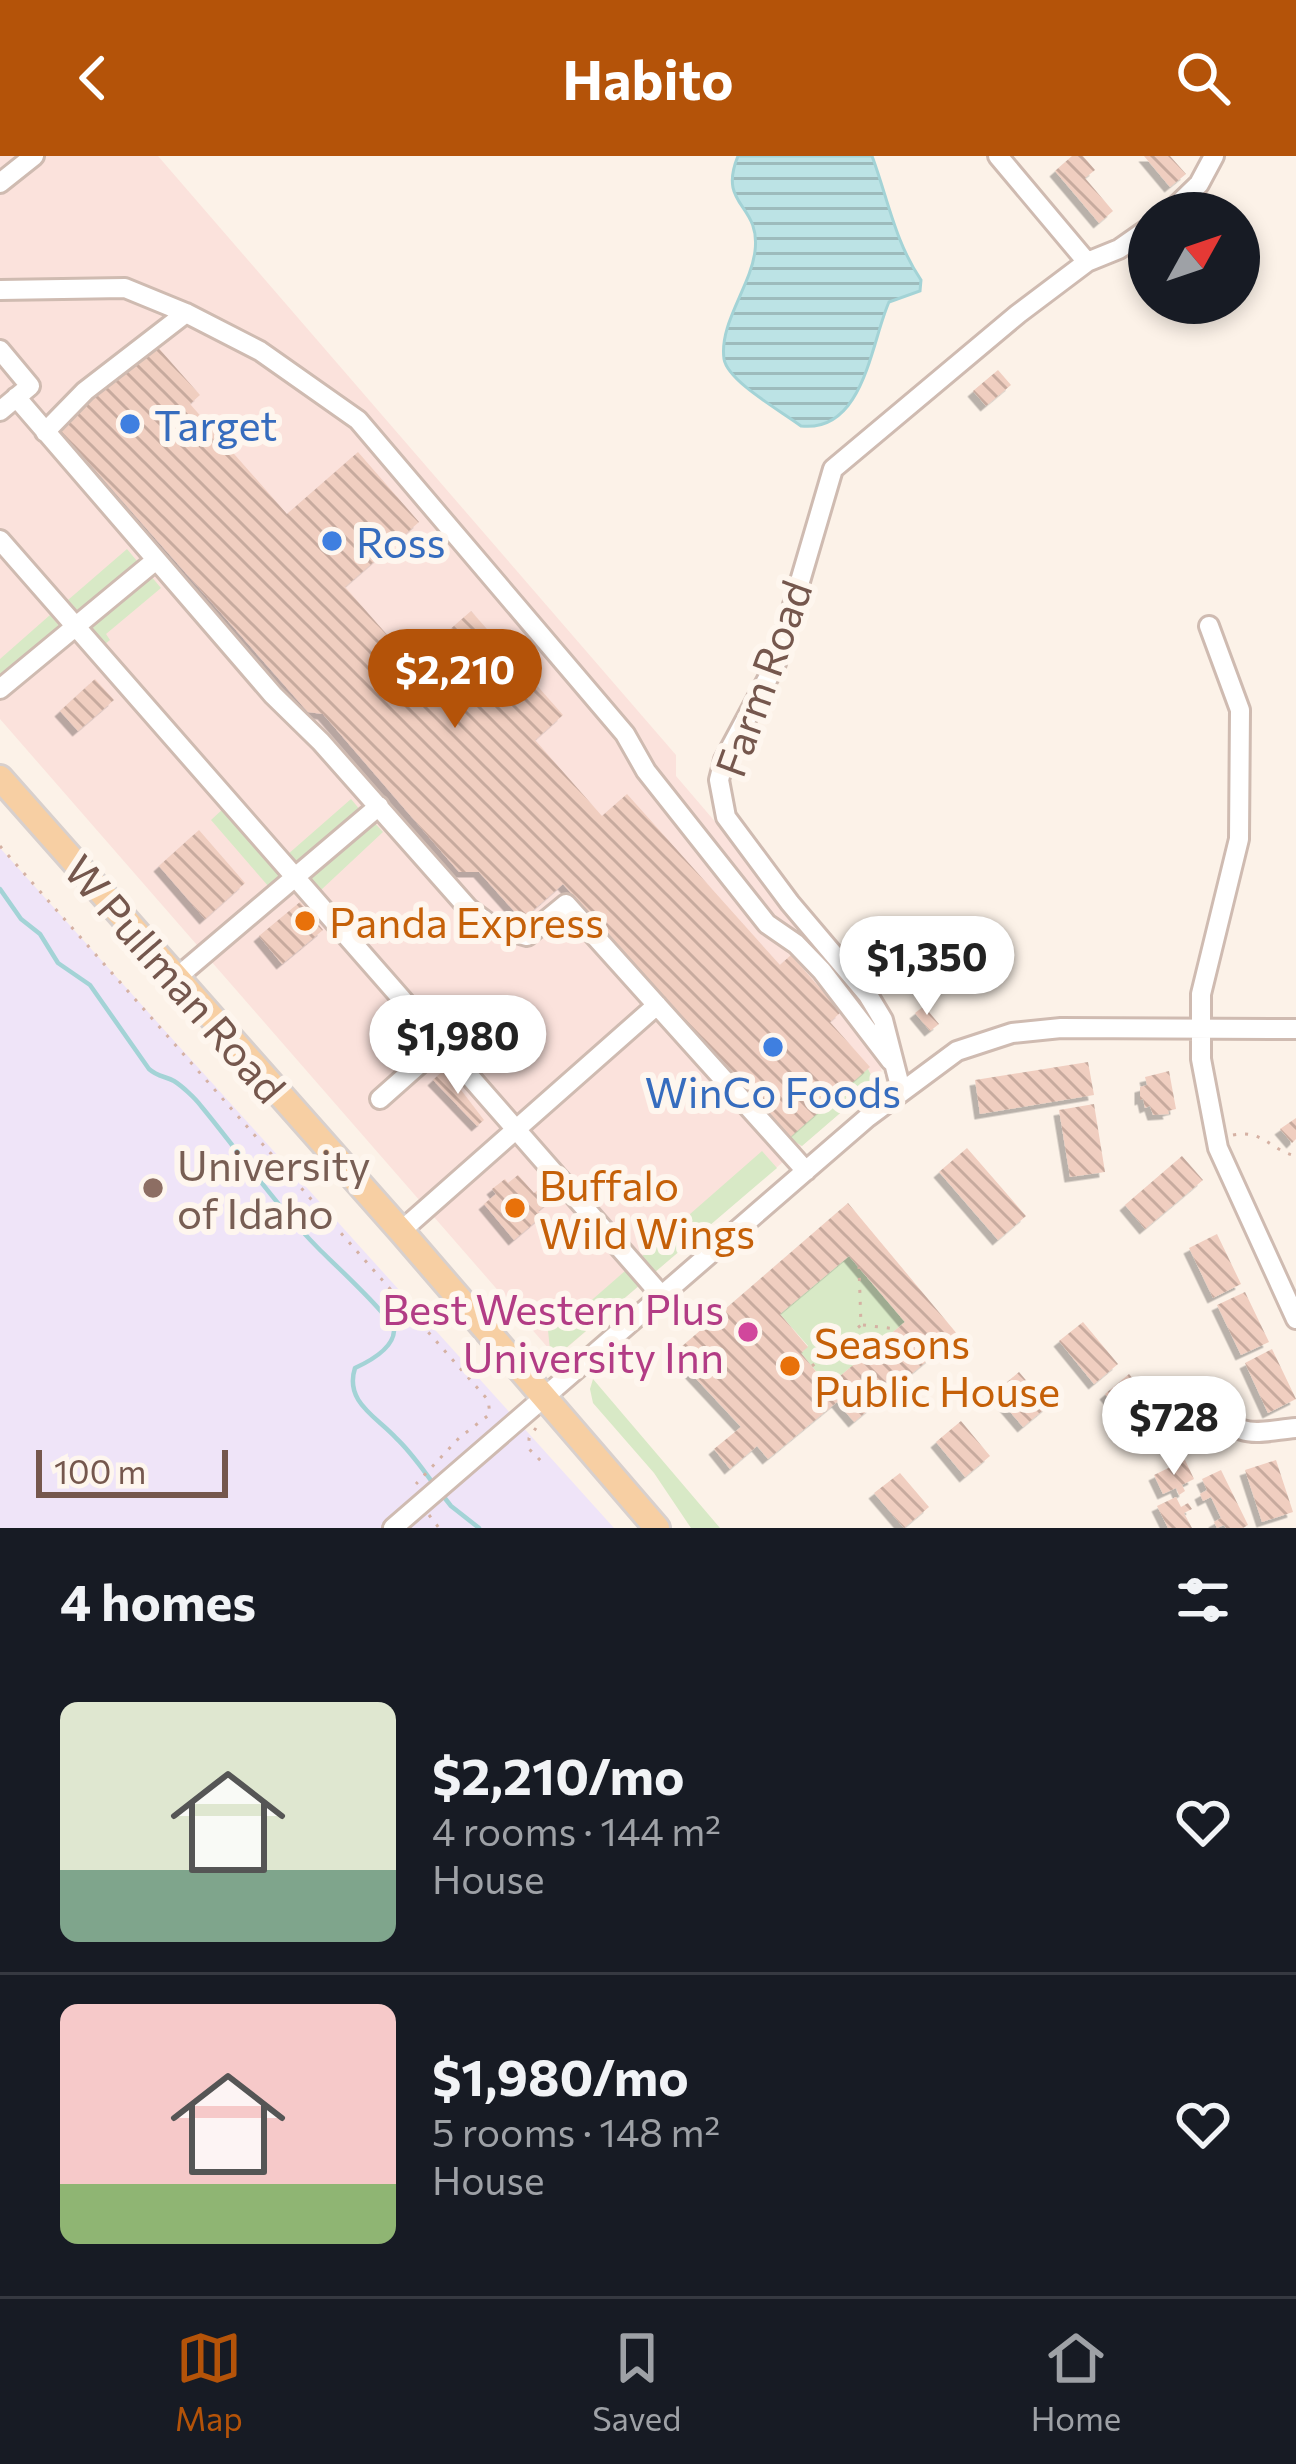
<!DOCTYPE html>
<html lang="en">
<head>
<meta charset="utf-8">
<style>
  :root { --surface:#171b24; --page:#242831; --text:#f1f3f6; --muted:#9ea1a6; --line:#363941; --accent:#b45309 }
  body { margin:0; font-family:Commissioner,sans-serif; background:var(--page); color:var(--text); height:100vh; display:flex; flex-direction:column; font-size:45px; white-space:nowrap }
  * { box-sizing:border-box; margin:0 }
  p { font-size:39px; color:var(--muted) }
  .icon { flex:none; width:66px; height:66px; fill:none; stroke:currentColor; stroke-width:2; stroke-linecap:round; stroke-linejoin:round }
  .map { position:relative; height:1372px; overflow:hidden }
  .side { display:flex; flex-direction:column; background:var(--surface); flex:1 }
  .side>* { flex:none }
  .needle { width:78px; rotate:50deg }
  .tools { position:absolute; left:1128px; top:36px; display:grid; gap:24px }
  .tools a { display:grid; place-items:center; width:132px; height:132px; border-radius:50%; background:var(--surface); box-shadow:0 6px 18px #0003; font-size:60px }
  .scale { position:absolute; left:36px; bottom:30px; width:192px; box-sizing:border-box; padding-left:12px; border:6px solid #75574d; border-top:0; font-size:33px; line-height:42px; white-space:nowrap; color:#75574d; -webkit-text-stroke:9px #fef6ee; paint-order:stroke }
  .price { position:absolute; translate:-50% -102px; padding:0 27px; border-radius:42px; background:#fff; color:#222; font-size:39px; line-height:78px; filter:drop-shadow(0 3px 6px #0008) }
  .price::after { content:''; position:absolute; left:50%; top:72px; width:36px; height:27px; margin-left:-18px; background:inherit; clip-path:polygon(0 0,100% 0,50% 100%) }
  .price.on { background:var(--accent); color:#fff }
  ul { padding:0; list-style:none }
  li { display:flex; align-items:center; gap:36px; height:300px; padding:0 60px }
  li+li { border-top:3px solid var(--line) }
  li span { display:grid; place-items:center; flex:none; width:336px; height:240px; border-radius:18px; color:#555 }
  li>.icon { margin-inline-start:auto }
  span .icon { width:144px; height:144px; fill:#fffc; stroke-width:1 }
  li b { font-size:51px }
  h2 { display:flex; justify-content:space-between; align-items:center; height:144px; padding:0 60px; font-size:51px }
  header { display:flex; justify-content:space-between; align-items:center; height:156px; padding:0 60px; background:var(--accent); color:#fff; font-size:54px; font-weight:700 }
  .tab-bar { display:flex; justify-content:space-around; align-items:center; height:168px; border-top:3px solid var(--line); background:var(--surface); font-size:33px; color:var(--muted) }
  .tab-bar a { display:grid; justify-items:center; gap:6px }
  .tab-bar .on { color:var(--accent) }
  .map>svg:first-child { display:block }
  .commercial { fill:#fbe2dc }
  .education { fill:#efe4f8 }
  .green { fill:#d8e9c6 }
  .water { fill:url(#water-rules); stroke:#a3d3d6; stroke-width:3 }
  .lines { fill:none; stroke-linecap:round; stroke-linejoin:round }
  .stream { stroke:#a3d3d6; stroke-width:4.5 }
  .building { fill:url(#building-back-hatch); fill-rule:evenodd; filter:url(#shadow) }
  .minor-casing { stroke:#cfbbb1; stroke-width:24 }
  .major-casing { stroke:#d8d0cd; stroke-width:30 }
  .path { stroke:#d5b1a3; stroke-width:3; stroke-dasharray:3 9; stroke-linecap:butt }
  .minor { stroke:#fff; stroke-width:18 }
  .major { stroke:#f7cfa3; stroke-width:24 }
  .shop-dot { fill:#3f7fe0; stroke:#fef6ee; stroke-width:4.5 }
  .food-dot { fill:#e8710a; stroke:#fef6ee; stroke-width:4.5 }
  .education-dot { fill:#8d6e63; stroke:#fef6ee; stroke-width:4.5 }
  .hotel-dot { fill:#d1479c; stroke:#fef6ee; stroke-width:4.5 }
  .labels { text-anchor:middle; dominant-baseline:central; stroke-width:12; stroke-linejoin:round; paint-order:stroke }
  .shop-label { font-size:42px; fill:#366cbe; stroke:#fef6ee; text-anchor:start }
  .street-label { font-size:42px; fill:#75574d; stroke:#fef6ee }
  .food-label { font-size:42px; fill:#c56008; stroke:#fef6ee; text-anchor:start }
  .education-label { font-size:42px; fill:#785e54; stroke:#fef6ee; text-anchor:start }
  .hotel-label { font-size:42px; fill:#b23c85; stroke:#fef6ee; text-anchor:end }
</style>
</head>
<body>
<header><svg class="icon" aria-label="back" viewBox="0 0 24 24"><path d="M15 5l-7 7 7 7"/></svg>Habito<svg class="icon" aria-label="search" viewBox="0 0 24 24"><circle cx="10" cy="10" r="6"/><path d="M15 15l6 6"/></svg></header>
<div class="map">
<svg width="1296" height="1372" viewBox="0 0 1296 1372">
  <defs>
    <pattern id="water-rules" width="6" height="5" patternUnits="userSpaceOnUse" patternTransform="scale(3)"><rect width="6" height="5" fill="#bce3e5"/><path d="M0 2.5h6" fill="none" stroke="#9dbbbc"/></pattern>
    <pattern id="building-back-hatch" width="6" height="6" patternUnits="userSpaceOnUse" patternTransform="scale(3)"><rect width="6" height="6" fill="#f0cec0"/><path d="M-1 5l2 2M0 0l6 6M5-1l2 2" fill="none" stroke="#c7aa9e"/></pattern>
    <filter id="shadow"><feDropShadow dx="-5.5" dy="5.5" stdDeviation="0" flood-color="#0004"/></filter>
  </defs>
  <rect width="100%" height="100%" fill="#fcf2e8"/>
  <!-- commercial -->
  <path class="commercial" d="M0,0H23L32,10L44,0H158L676,599V620L868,844L882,918L875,927L556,1201L0,563Z"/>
  <!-- education -->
  <path class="education" d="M0,692L614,1372H0Z"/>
  <!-- green -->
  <path class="green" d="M127,393L137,405L79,456L68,444Z
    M150,419L161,432L106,478L110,484L105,488L91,471Z
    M50,459L61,472L0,525V503Z
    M351,643L361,655L298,711L287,699Z
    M224,652L281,719L269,731L211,664Z
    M373,665L383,676L321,734L311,723Z
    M867,911L875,927L802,990L785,980Z
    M762,995L777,1012L559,1198L550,1194L547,1164L560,1158L569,1164Z
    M849,1100L905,1166L828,1230L801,1197L808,1190L780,1158Z
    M593,1223L720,1372H691L654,1317L593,1247L590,1233Z"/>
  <!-- water -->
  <path class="water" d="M738,0H872C888,43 895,86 921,124L920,135L889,146C871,186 864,277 801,270C783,256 728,226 724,203C719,167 751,130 755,95C761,47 717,51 738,0Z"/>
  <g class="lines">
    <!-- stream -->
    <path class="stream" d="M0,733L21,763L40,778L58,807L90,829L149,913C158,921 165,920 174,925C182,930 195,942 201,950C240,997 276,1050 320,1094C331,1105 394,1163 394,1175C393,1193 368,1206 355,1212C344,1246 377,1261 396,1282C410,1295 421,1311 433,1327
      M440,1336L451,1350L479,1372"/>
  </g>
  <!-- building -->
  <path class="building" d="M1072,0H1083L1095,14L1085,22L1113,55L1099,67L1055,15Z
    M1144,0H1170L1186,18L1170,31Z
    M155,188L200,239L190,248L287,358L358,296L419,366L345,431L412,507L471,455L563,559L535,584L602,660L627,638L780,809L791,799L841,856L830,866L870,911L788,983L563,728L522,764L479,716H459L323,558L308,556L59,273Z
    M998,214L1011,229L986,250L973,235Z
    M95,523L114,544L78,575L60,555Z
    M199,674L245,727L205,763L159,710Z
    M300,746L323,774L282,808L259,780Z
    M924,850L939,868L930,875L915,857Z
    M1088,906L1094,939L980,958L975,924Z
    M445,913L484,964L477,970L433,924Z
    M1169,915L1176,953L1168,955L1169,958L1153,959L1150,950L1145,952L1143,943L1140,944V931L1147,929L1145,921Z
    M1094,948L1105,1016L1070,1021L1059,954Z
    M1296,962V983L1292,987L1280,973Z
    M967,992L1026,1060L998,1084L939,1016Z
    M1182,1000L1203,1024L1145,1073L1125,1049Z
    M518,1019L534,1037L539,1033L550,1045L538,1055L542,1060L514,1084L484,1048L496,1038L492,1033L505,1023L508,1027Z
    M848,1047L958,1179L854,1266L837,1246L768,1303L757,1290L730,1313L714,1293L741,1271L673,1198ZM849,1100L905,1166L828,1230L801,1197L808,1191L780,1158Z
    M1217,1078L1241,1128L1213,1142L1189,1092Z
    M1245,1136L1269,1186L1241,1199L1217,1149Z
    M1083,1166L1118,1208L1094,1228L1059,1185Z
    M1272,1193L1296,1243L1268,1257L1245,1207Z
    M1019,1216L1048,1250L1023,1271L994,1237Z
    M1129,1218L1164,1261L1140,1280L1105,1238Z
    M1201,1247H1215L1217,1286L1202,1287Z
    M1185,1249L1187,1289H1172L1171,1250Z
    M961,1265L990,1300L965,1321L936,1286Z
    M1185,1304L1194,1323L1182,1329L1185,1335L1179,1339L1176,1332L1163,1338L1154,1319Z
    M1276,1304L1293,1356L1262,1366L1245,1314Z
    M1221,1314L1248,1369L1243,1372H1226L1224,1369L1217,1372L1214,1366L1221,1362L1211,1341L1203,1345L1200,1338L1207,1334L1202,1323Z
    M900,1317L929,1351L904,1372L874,1337Z
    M1176,1341L1181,1351L1188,1347L1192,1353L1184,1357L1192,1372H1168L1157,1350Z"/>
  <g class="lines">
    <defs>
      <path id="minor" d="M998,0L1087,106L1119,93L1149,72
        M0,27L34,0
        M1169,57L1199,28L1214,0
        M0,134L125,132L186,157L260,195L358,264L625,578L646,615L767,768L796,788L822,815L891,905
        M0,194L30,230L0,255
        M16,241L273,539L321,586L468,752L492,770L527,780L566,748L806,1015
        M45,276L85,235L186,157
        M0,384L661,1139
        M1209,470L1240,554L1239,683L1201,838V903L1218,992L1296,1163
        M0,533L156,404
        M175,823L379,650
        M901,934L883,864L868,839L790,747L726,661L719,624L724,604L776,507L833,313L1018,158L1087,106
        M380,943L442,888
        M401,1075L657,849
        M1221,1242C1229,1288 1260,1275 1296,1272
        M393,1372L868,961L957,895L1012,877L1061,872L1296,873"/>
      <path id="major" d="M0,622L401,1075L657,1372"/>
    </defs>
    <!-- minor casing -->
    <use href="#minor" class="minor-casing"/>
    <!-- major casing -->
    <use href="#major" class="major-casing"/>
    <!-- path -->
    <path class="path" d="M0,690L488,1244L490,1258L459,1282L416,1328
      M1233,979C1263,973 1270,994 1296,1000
      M863,1169L897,1173
      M812,1210L861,1169L859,1111
      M536,1272L529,1282V1293L546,1310
      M429,1359L439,1372"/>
    <!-- minor -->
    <use href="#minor" class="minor"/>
    <!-- major -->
    <use href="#major" class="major"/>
  </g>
  <!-- markers -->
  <g class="shop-dot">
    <circle cx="130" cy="268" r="12"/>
    <circle cx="332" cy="385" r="12"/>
    <circle cx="773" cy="891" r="12"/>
  </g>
  <g class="food-dot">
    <circle cx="305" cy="765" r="12"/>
    <circle cx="515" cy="1052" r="12"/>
    <circle cx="790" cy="1210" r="12"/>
  </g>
  <circle class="education-dot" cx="153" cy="1032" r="12"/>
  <circle class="hotel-dot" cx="748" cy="1176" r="12"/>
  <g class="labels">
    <!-- shop labels -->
    <g class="shop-label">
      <text x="154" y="268">Target</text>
      <text x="356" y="385">Ross</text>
      <text x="773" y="935" text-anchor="middle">WinCo Foods</text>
    </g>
    <!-- street labels -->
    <g class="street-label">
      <text transform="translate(762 522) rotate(-70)">Farm Road</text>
      <text transform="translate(176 822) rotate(49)">W Pullman Road</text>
    </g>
    <!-- food labels -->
    <g class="food-label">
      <text x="329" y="765">Panda Express</text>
      <text x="539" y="1028">Buffalo<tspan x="539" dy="48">Wild Wings</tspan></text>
      <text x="814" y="1186">Seasons<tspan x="814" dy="48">Public House</tspan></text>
    </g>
    <!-- education labels -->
    <g class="education-label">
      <text x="177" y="1008">University<tspan x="177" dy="48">of Idaho</tspan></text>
    </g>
    <!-- hotel labels -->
    <g class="hotel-label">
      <text x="724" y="1152">Best Western Plus<tspan x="724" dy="48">University Inn</tspan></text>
    </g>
  </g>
</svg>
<div class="tools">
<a><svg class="needle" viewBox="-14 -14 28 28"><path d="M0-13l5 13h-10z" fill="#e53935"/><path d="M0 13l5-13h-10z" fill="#9ea1a6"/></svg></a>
</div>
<div class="scale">100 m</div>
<b class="price on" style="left:455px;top:575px">$2,210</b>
<b class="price" style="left:927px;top:862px">$1,350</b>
<b class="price" style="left:458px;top:941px">$1,980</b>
<b class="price" style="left:1174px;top:1322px">$728</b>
</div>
<section class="side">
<h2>4 homes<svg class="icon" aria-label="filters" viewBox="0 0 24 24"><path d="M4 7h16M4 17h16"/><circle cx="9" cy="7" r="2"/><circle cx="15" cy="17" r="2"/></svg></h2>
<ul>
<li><span style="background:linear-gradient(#dfe7d0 70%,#7fa58c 0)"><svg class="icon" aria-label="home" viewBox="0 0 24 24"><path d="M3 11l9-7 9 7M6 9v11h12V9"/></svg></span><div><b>$2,210/mo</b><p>4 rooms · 144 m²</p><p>House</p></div><svg class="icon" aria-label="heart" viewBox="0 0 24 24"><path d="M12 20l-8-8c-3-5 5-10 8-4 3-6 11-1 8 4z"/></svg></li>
<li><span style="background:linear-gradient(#f6c9c9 75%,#8fb573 0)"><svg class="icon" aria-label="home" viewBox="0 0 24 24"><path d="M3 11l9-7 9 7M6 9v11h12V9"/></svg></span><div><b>$1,980/mo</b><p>5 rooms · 148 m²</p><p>House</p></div><svg class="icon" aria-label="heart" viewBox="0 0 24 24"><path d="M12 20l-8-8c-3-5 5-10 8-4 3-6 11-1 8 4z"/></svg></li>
</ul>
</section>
<nav class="tab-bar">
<a class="on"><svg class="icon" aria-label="map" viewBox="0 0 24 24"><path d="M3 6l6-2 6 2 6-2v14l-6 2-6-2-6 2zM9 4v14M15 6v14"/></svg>Map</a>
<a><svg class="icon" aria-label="saved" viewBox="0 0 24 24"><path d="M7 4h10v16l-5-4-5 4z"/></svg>Saved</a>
<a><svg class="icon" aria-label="home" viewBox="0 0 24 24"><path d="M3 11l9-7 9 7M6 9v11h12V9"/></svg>Home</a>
</nav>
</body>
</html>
